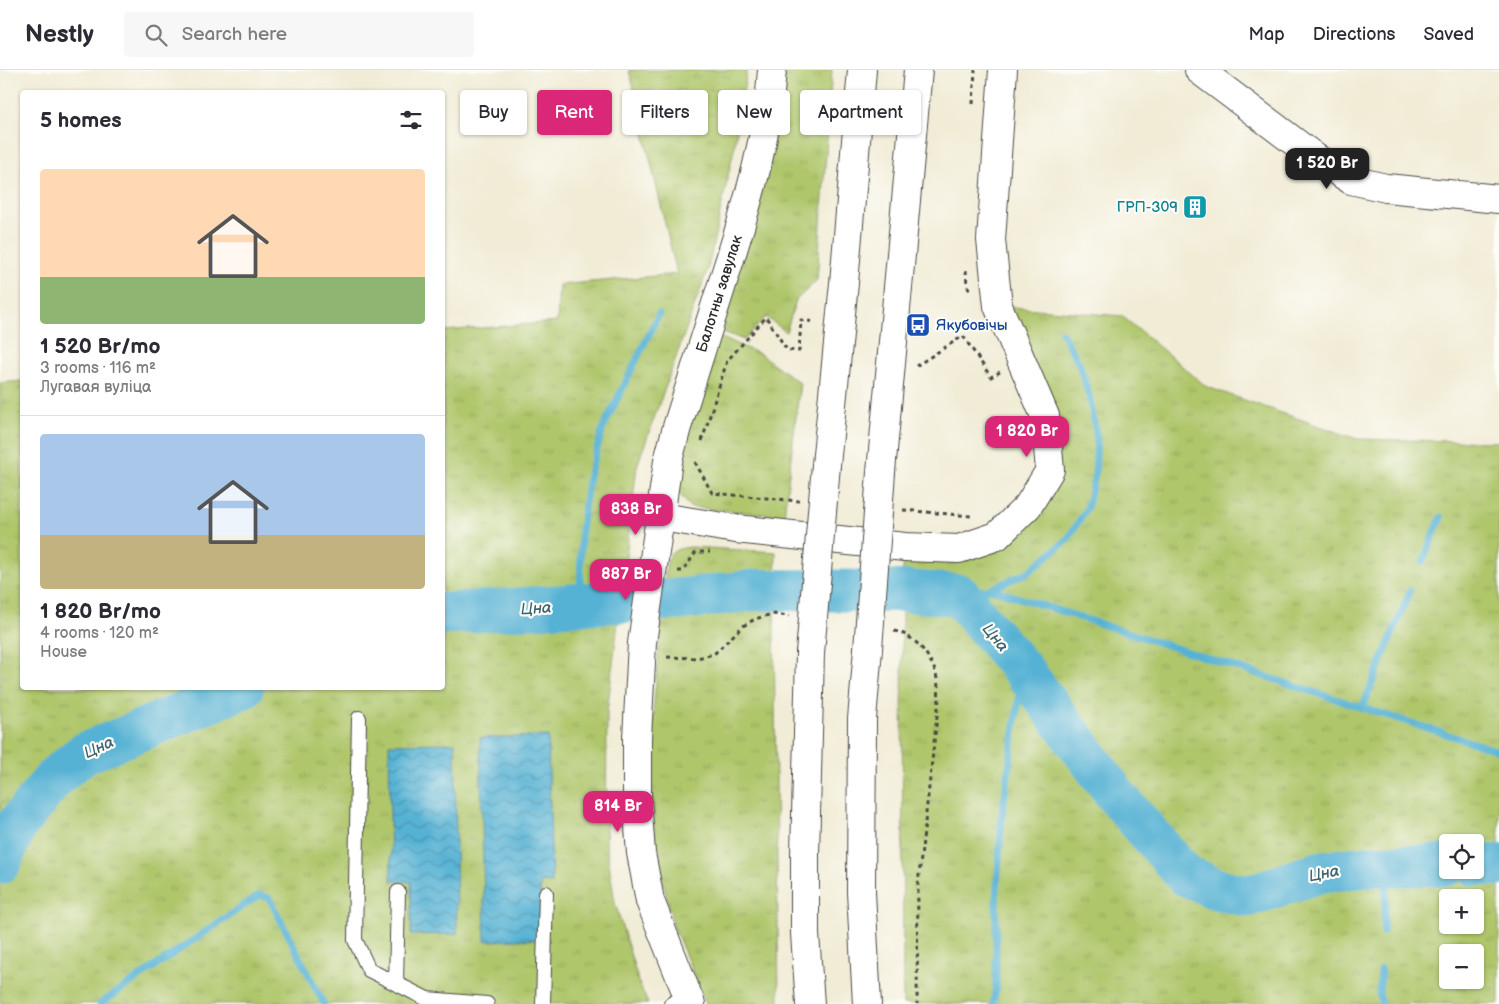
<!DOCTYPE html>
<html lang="en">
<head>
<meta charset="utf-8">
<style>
  :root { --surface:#fff; --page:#f7f7f7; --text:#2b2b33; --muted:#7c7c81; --line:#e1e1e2; --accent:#db2777 }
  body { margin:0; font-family:"Balsamiq Sans",sans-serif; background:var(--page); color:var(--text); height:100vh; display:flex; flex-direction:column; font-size:19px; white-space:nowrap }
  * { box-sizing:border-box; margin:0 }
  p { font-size:16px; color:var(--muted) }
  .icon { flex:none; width:28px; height:28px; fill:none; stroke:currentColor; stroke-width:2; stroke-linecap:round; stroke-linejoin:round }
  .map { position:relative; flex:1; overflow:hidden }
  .drawer { position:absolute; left:20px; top:20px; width:425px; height:600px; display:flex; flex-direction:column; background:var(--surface); border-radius:5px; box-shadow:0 1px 4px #0004 }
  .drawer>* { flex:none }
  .guide { position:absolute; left:460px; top:20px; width:475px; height:45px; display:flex; gap:10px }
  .controls { position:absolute; left:1439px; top:764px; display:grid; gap:10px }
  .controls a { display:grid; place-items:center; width:45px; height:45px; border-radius:5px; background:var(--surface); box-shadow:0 1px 4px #0004; font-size:25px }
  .price { position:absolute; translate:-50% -42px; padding:0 11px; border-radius:10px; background:var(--accent); color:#fff; font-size:16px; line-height:32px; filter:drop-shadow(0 1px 2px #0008) }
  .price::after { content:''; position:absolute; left:50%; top:30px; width:15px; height:11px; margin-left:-8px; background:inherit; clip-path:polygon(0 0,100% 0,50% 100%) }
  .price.selected { background:#222; color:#fff }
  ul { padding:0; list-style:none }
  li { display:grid; align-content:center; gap:10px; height:265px; padding:0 20px }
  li+li { border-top:1px solid var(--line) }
  li span { display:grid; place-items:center; height:155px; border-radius:5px; color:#555 }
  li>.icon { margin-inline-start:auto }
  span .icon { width:90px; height:90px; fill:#fffc; stroke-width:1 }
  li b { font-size:21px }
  h2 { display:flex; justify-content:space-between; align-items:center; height:60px; padding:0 20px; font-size:21px }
  .tag { padding:0 18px; border-radius:5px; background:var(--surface); box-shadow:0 1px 4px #0004; font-size:18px; line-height:45px }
  .tag.selected { background:var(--accent); color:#fff }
  header { display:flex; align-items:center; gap:30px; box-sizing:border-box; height:70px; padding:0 25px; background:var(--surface); border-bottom:1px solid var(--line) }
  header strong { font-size:24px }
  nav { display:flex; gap:28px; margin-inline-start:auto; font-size:18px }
  .search { width:350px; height:45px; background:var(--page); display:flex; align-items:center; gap:12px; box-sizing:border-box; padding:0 18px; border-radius:5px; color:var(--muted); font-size:19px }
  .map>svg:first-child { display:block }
  .grass { fill:url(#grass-tufts); stroke:#6d784b; fill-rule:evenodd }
  .water { fill:url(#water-waves); stroke:#406e80 }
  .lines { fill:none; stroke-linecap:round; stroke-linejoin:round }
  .stream { stroke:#56b2d4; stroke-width:7 }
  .river { stroke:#56b2d4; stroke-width:42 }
  .lane-casing { stroke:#494845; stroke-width:16 }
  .street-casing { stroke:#494845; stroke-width:30 }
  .secondary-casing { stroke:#494845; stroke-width:30 }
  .highway-casing { stroke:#494845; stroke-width:30 }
  .path { stroke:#494845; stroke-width:3; stroke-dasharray:4 4; stroke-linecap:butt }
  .lane { stroke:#fff; stroke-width:14 }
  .street { stroke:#fff; stroke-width:28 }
  .secondary { stroke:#fff; stroke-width:28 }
  .highway { stroke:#fff; stroke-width:28 }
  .highway-bridge-casing { stroke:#494845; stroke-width:30; stroke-linecap:butt }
  .highway-bridge { stroke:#fff; stroke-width:28 }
  .labels { text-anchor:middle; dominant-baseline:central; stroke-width:4.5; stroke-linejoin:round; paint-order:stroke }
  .culture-label { font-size:15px; fill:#0d838f; stroke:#fdfcf7; text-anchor:end }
  .street-label { font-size:15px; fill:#2b2b2b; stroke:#fdfcf7 }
  .transit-label { font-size:15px; fill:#164399; stroke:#fdfcf7; text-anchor:start }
  .water-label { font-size:16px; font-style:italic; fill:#3c616f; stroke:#fdfcf7 }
</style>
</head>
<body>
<header>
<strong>Nestly</strong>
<div class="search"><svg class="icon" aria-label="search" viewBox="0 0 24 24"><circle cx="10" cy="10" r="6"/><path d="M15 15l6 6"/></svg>Search here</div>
<nav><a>Map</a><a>Directions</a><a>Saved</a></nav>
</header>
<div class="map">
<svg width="1499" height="934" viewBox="0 0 1499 934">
  <defs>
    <pattern id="grass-tufts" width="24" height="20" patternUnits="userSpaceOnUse" patternTransform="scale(1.25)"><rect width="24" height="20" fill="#afc66b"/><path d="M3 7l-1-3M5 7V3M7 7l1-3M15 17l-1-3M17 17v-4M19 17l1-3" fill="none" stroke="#97aa5d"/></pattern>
    <pattern id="water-waves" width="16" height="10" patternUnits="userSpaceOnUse" patternTransform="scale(1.25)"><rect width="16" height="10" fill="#56b2d4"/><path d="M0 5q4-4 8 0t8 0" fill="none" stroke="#4791ac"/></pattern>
  </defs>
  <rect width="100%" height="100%" fill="#fdfcf7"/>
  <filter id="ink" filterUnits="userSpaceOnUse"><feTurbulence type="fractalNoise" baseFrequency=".02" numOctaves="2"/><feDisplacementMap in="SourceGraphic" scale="10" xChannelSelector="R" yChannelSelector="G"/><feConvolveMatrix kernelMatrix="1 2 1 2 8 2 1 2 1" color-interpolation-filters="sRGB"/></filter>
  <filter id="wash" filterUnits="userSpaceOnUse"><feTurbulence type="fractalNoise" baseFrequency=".0096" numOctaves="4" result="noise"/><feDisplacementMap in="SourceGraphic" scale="20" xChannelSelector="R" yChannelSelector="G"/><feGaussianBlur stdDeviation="1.12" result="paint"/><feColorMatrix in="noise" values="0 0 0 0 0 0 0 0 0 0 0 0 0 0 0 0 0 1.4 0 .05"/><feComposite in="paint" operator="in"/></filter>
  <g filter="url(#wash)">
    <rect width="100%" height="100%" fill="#f1ecd6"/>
    <!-- grass -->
    <path class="grass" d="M629,0H747L734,79L708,198L637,396L607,643L606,774L615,833L639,913L648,934H0V313L22,311V618H442L443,261L557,252L559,215L677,204Z
      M772,0H832L817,210L796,230L786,262L766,247L744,270L709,257Z
      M998,236L1122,246L1207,317L1357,369L1499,372V934H903L902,509L905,477L997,466L1050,400ZM1448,772H1475V800H1448ZM1448,828H1475V855H1448ZM1448,882H1475V910H1448Z
      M717,266L760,284L800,313L784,446L690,437L679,423L675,399Z
      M691,477L776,482L774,561L779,934H706L673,855L656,779L651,716L653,643L666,497C670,480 675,479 691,477Z"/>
    <!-- water -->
    <path class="water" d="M548,666L552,813L540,812L542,869L485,871L480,668Z
      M455,673L457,864L411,865V812L391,811L389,674Z"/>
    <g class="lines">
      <!-- stream -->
      <path class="stream" d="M1423,491L1441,447
        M991,519L1028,502L1067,470L1087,438L1095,404L1097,369L1090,329L1079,293L1062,263
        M959,525L991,519L1499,681
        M580,534L581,461L589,406L603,358L659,244
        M1362,638L1410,521
        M1383,862L1388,796
        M1381,899L1379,924L1382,934
        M100,934L259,825L269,828L324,934
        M993,934L996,917V831L1002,745L1023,600"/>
      <!-- river -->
      <path class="river" d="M442,544L580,534L684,529L756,520L903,521L959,525L1023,600L1119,729L1185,805L1217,819L1248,826L1320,802L1371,796L1448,795
        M0,793L16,756L56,706L83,684L243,618
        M1475,795H1499"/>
    </g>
  </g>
  <g filter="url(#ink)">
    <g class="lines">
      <defs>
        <path id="lane" d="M359,648L355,870L369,900L427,929L487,934
          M396,914L398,822
          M543,934L546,823
          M671,934L687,925"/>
        <path id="street" d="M1199,0L1316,88L1351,110L1386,118L1499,129"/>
        <g id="secondary">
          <path d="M661,447L736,459L905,477L959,479L997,466L1028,436L1050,400L1045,346L998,236L991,170L1003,0"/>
          <path id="s1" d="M691,934L650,831L641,783L637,731V668L642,573L668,391L677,357C695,300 713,243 731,186C750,126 768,64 772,0"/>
        </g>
        <path id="highway" d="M826,395L844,213L862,0
          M881,402L918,0
          M810,934L805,864V785L810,583
          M867,934L861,822L862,649L868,579"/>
      </defs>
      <!-- lane casing -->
      <use href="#lane" class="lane-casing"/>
      <!-- street casing -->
      <use href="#street" class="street-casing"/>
      <!-- secondary casing -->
      <use href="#secondary" class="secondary-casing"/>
      <!-- highway casing -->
      <use href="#highway" class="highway-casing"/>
      <!-- path -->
      <path class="path" d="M973,34L975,0
        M966,200L967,215L970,221
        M916,296L963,266L991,307L1000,302
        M702,371L727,291L766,247L787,280L799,281L801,250L815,252
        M695,392L712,423L799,431
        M903,440L971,446
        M678,501H683L696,482H710
        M894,561C913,564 929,584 935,601C938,609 938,620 939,629L918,814L917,934
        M667,587L697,588L714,584L743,556L755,549L772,544L789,546"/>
      <!-- lane -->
      <use href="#lane" class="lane"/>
      <!-- street -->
      <use href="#street" class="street"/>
      <!-- secondary -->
      <use href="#secondary" class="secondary"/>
      <!-- highway -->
      <use href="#highway" class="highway"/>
      <defs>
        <path id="highway-bridge" d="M868,579L881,402
          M810,583L826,395"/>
      </defs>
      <!-- highway-bridge casing -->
      <use href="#highway-bridge" class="highway-bridge-casing"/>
      <!-- highway-bridge -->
      <use href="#highway-bridge" class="highway-bridge"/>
    </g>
  </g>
  <!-- icons -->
  <defs>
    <symbol id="building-square" viewBox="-11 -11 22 22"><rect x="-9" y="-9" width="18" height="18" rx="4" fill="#0f9aa8" stroke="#fdfcf7"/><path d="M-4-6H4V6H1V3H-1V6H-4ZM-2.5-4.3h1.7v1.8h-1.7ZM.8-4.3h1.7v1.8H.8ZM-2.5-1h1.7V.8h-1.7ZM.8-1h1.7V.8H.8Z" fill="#fff"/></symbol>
    <symbol id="bus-square" viewBox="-11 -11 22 22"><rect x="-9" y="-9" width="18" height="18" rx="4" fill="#1a4fb4" stroke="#fdfcf7"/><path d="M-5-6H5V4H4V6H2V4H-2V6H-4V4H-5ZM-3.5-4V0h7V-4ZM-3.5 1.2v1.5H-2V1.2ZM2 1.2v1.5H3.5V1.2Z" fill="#fff"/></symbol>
  </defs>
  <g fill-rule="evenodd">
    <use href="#building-square" x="1181" y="123" width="28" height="28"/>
    <use href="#bus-square" x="904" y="241" width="28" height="28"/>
  </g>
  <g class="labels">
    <!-- culture labels -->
    <g class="culture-label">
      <text x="1178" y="137">ГРП-309</text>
    </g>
    <!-- street labels -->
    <g class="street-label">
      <text stroke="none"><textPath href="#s1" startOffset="729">Балотны завулак</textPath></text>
    </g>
    <!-- transit labels -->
    <g class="transit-label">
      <text x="936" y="255">Якубовічы</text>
    </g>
    <!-- water labels -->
    <g class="water-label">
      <text transform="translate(536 539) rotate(-4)">Цна</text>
      <text transform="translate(995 568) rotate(50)">Цна</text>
      <text transform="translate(99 678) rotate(-25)">Цна</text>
      <text transform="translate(1324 804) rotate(-12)">Цна</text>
    </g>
  </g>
</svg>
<div class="controls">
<a><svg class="icon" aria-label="locate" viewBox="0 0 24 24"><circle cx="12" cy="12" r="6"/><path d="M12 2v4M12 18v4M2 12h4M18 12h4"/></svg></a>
<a>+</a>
<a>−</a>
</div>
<b class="price selected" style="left:1327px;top:120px">1 520 Br</b>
<b class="price" style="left:1027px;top:388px">1 820 Br</b>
<b class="price" style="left:636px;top:466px">838 Br</b>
<b class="price" style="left:626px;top:531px">887 Br</b>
<b class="price" style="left:618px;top:763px">814 Br</b>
<div class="guide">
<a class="tag">Buy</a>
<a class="tag selected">Rent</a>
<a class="tag">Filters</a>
<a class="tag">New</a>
<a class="tag">Apartment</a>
</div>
<section class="drawer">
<h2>5 homes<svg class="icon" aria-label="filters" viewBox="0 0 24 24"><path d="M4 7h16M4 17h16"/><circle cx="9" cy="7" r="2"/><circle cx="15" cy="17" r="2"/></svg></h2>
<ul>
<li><span style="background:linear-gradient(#ffd9b3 70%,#8fb573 0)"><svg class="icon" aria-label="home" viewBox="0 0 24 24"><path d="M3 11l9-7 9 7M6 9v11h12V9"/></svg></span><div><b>1 520 Br/mo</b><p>3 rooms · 116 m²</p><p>Лугавая вуліца</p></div></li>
<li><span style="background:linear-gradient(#a9c7e8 65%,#c2b280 0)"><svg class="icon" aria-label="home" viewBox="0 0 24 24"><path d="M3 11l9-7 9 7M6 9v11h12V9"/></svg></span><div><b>1 820 Br/mo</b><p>4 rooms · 120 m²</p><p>House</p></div></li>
</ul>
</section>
</div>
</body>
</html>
